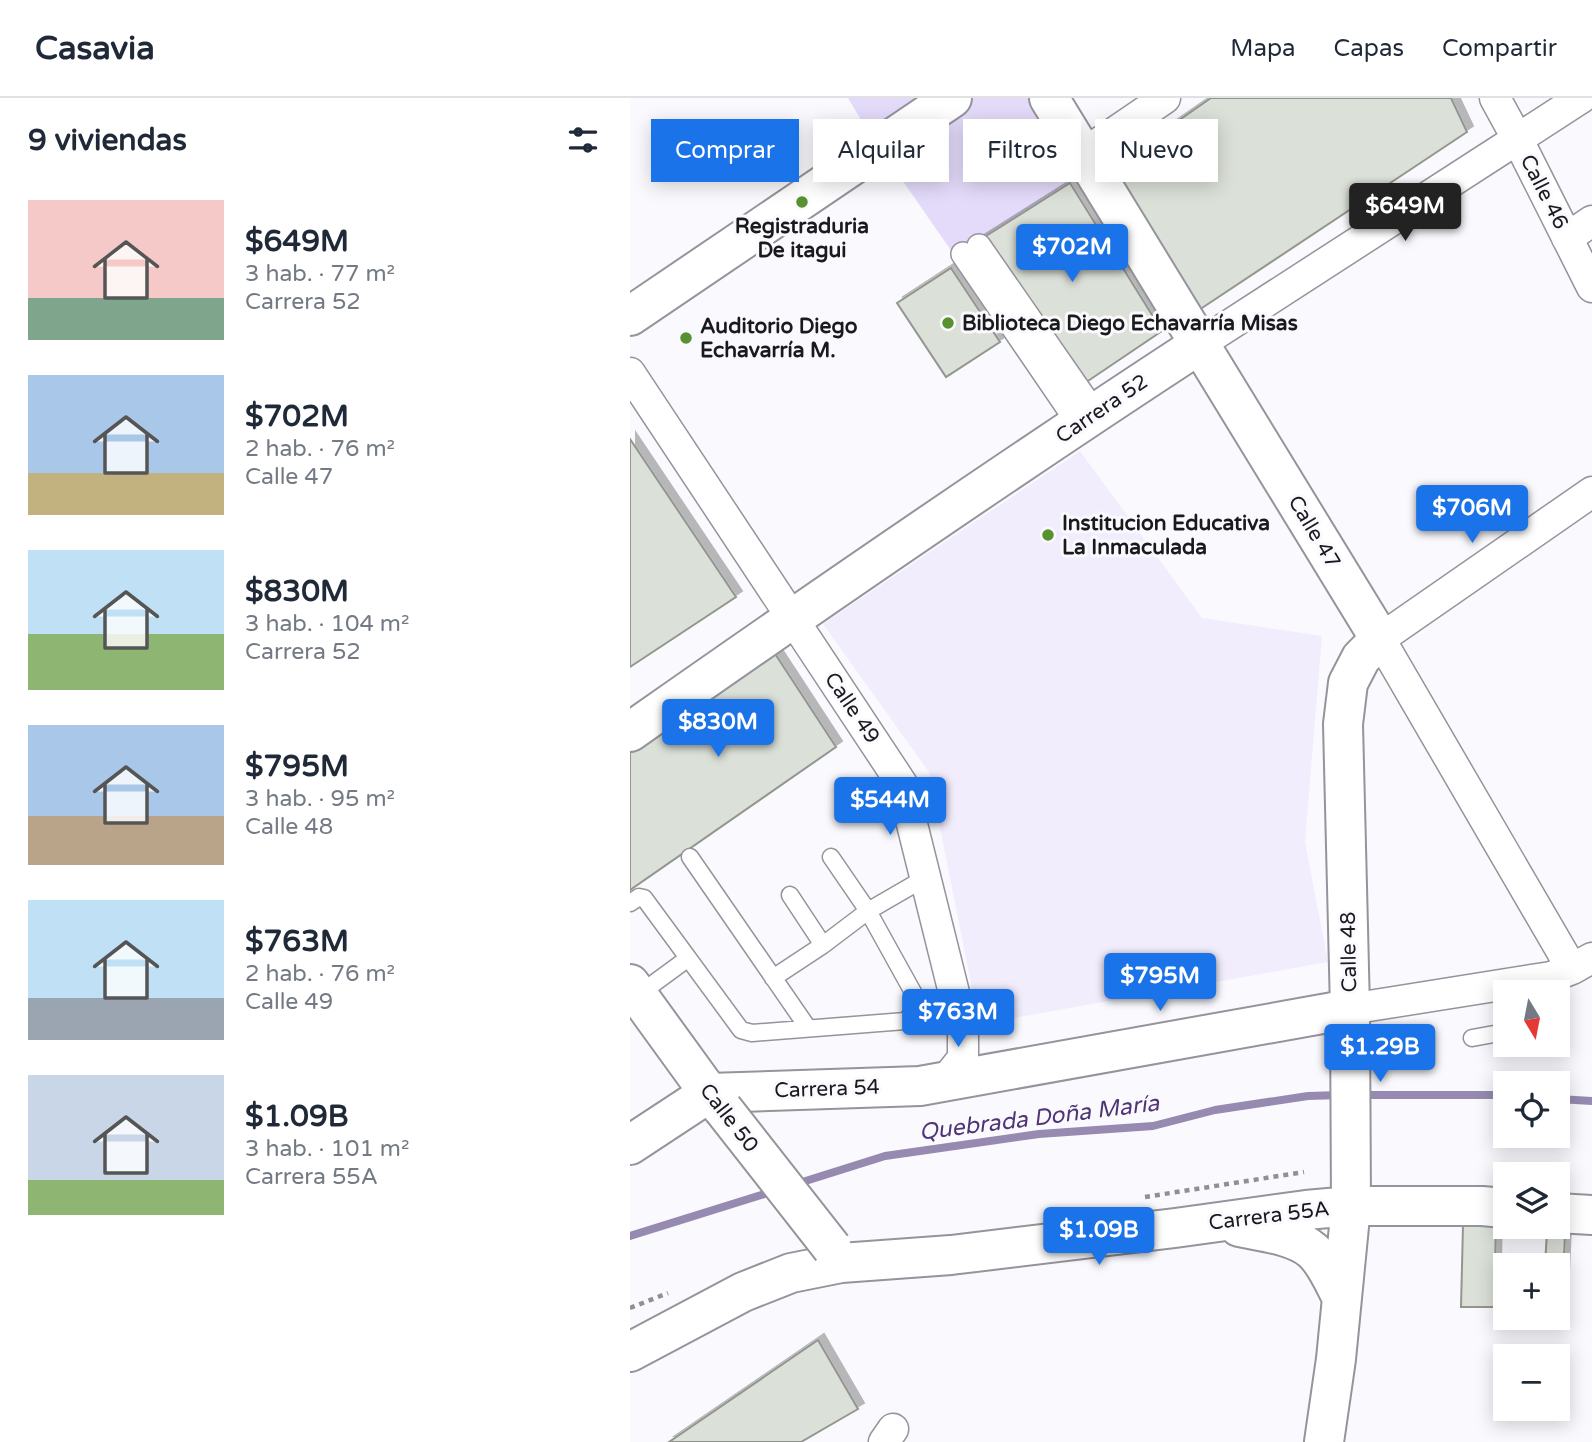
<!DOCTYPE html>
<html lang="es">
<head>
<meta charset="utf-8">
<style>
  :root { --surface:#fff; --page:#f2f2f3; --text:#1f2937; --muted:#747a83; --line:#e0e1e3; --accent:#1a73e8 }
  body { margin:0; font-family:"Varela Round",sans-serif; background:var(--page); color:var(--text); height:100vh; display:flex; flex-direction:column; font-size:26px; white-space:nowrap }
  * { box-sizing:border-box; margin:0 }
  p { font-size:23px; color:var(--muted) }
  .icon { flex:none; width:38px; height:38px; fill:none; stroke:currentColor; stroke-width:2; stroke-linecap:round; stroke-linejoin:round }
  .map { position:relative; flex:1; overflow:hidden }
  .panel { display:flex; flex-direction:column; background:var(--surface); width:630px }
  .panel>* { flex:none }
  .top-card { position:absolute; left:21px; top:21px; width:665px; height:63px; display:flex; gap:14px }
  .needle { width:46px; rotate:170deg }
  .fabs { position:absolute; left:863px; top:882px; display:grid; gap:14px }
  .fabs a { display:grid; place-items:center; width:77px; height:77px; border-radius:0px; background:var(--surface); box-shadow:0 4px 18px #0003; font-size:35px }
  .price { position:absolute; translate:-50% -60px; padding:0 16px; border-radius:7px; background:var(--accent); color:#fff; font-size:23px; line-height:46px; filter:drop-shadow(0 2px 4px #0008) }
  .price::after { content:''; position:absolute; left:50%; top:42px; width:21px; height:16px; margin-left:-10px; background:inherit; clip-path:polygon(0 0,100% 0,50% 100%) }
  .price.selected { background:#222; color:#fff }
  ul { padding:0; list-style:none }
  li { display:flex; align-items:center; gap:21px; height:175px; padding:0 28px }
  li span { display:grid; place-items:center; flex:none; width:196px; height:140px; border-radius:0px; color:#555 }
  li>.icon { margin-inline-start:auto }
  span .icon { width:84px; height:84px; fill:#fffc; stroke-width:1 }
  li b { font-size:30px }
  h2 { display:flex; justify-content:space-between; align-items:center; height:84px; padding:0 28px; font-size:30px }
  .chip { padding:0 24px; border-radius:0px; background:var(--surface); box-shadow:0 4px 18px #0003; font-size:24px; line-height:63px }
  .chip.selected { background:var(--accent); color:#fff }
  header { display:flex; align-items:center; gap:42px; box-sizing:border-box; height:98px; padding:0 35px; background:var(--surface); border-bottom:2px solid var(--line) }
  header strong { font-size:33px }
  nav { display:flex; gap:38px; margin-inline-start:auto; font-size:24px }
  main { display:flex; flex:1; min-height:0 }
  .map>svg:first-child { display:block }
  .built { fill:#f2edfd }
  .green { fill:#e4dbfa }
  .lines { fill:none; stroke-linecap:round; stroke-linejoin:round }
  .stream { stroke:#968ab0; stroke-width:8 }
  .building { fill:#dbe0d8; stroke:#92968f; stroke-width:2; filter:url(#shadow) }
  .service-casing { stroke:#95939b; stroke-width:19 }
  .pedestrian-casing { stroke:#95939b; stroke-width:26 }
  .minor-casing { stroke:#95939b; stroke-width:33 }
  .tertiary-casing { stroke:#95939b; stroke-width:42 }
  .secondary-casing { stroke:#95939b; stroke-width:42 }
  .path { stroke:#908f93; stroke-width:4.5; stroke-dasharray:5 5; stroke-linecap:butt }
  .service { stroke:#fff; stroke-width:16 }
  .pedestrian { stroke:#fff; stroke-width:23 }
  .minor { stroke:#fff; stroke-width:30 }
  .tertiary { stroke:#fff; stroke-width:38 }
  .secondary { stroke:#fff; stroke-width:38 }
  .tertiary-bridge-casing { stroke:#95939b; stroke-width:42; stroke-linecap:butt }
  .tertiary-bridge { stroke:#fff; stroke-width:38 }
  .poi-dot { fill:#589230; stroke:#faf9fe; stroke-width:2.5 }
  .labels { text-anchor:middle; dominant-baseline:central; stroke-width:6; stroke-linejoin:round; paint-order:stroke }
  .street-label { font-size:21px; fill:#1a191c; stroke:#faf9fe }
  .poi-label { font-size:21px; font-weight:bold; fill:#1a191c; stroke:#faf9fe; text-anchor:start }
  .water-label { font-size:23px; font-style:italic; fill:#4e3575; stroke:#faf9fe }
</style>
</head>
<body>
<header>
<strong>Casavia</strong>
<nav><a>Mapa</a><a>Capas</a><a>Compartir</a></nav>
</header>
<main>
<section class="panel">
<h2>9 viviendas<svg class="icon" aria-label="filters" viewBox="0 0 24 24"><path d="M4 7h16M4 17h16"/><circle cx="9" cy="7" r="2"/><circle cx="15" cy="17" r="2"/></svg></h2>
<ul>
<li><span style="background:linear-gradient(#f6c9c9 70%,#7fa58c 0)"><svg class="icon" aria-label="home" viewBox="0 0 24 24"><path d="M3 11l9-7 9 7M6 9v11h12V9"/></svg></span><div><b>$649M</b><p>3 hab. · 77 m²</p><p>Carrera 52</p></div></li>
<li><span style="background:linear-gradient(#a9c7e8 70%,#c2b280 0)"><svg class="icon" aria-label="home" viewBox="0 0 24 24"><path d="M3 11l9-7 9 7M6 9v11h12V9"/></svg></span><div><b>$702M</b><p>2 hab. · 76 m²</p><p>Calle 47</p></div></li>
<li><span style="background:linear-gradient(#bfe0f5 60%,#8fb573 0)"><svg class="icon" aria-label="home" viewBox="0 0 24 24"><path d="M3 11l9-7 9 7M6 9v11h12V9"/></svg></span><div><b>$830M</b><p>3 hab. · 104 m²</p><p>Carrera 52</p></div></li>
<li><span style="background:linear-gradient(#a9c7e8 65%,#b9a48a 0)"><svg class="icon" aria-label="home" viewBox="0 0 24 24"><path d="M3 11l9-7 9 7M6 9v11h12V9"/></svg></span><div><b>$795M</b><p>3 hab. · 95 m²</p><p>Calle 48</p></div></li>
<li><span style="background:linear-gradient(#bfe0f5 70%,#9aa5b1 0)"><svg class="icon" aria-label="home" viewBox="0 0 24 24"><path d="M3 11l9-7 9 7M6 9v11h12V9"/></svg></span><div><b>$763M</b><p>2 hab. · 76 m²</p><p>Calle 49</p></div></li>
<li><span style="background:linear-gradient(#c9d6e8 75%,#8fb573 0)"><svg class="icon" aria-label="home" viewBox="0 0 24 24"><path d="M3 11l9-7 9 7M6 9v11h12V9"/></svg></span><div><b>$1.09B</b><p>3 hab. · 101 m²</p><p>Carrera 55A</p></div></li>
</ul>
</section>
<div class="map">
<svg width="962" height="1344" viewBox="0 0 962 1344">
  <defs>
    <filter id="shadow"><feDropShadow dx="6" dy="-6" stdDeviation="0" flood-color="#0004"/></filter>
  </defs>
  <rect width="100%" height="100%" fill="#faf9fe"/>
  <!-- built -->
  <path class="built" d="M450,353L572,520L692,538L675,744L698,864L349,926L299,674L193,526Z"/>
  <!-- green -->
  <path class="green" d="M218,0H404L451,76L440,85L348,144L440,324L234,27Z"/>
  <g class="lines">
    <!-- stream -->
    <path class="stream" d="M731,997H875
      M928,1001L962,1003
      M166,1086L255,1058L409,1036L523,1028L585,1012L678,998L711,997
      M0,1138L144,1093"/>
  </g>
  <!-- building -->
  <path class="building" d="M581,0H821L837,34L569,212L473,75Z
    M440,85L532,233L452,287L348,143Z
    M321,170L370,244L316,279L267,205Z
    M0,341L106,499L0,569Z
    M138,545L206,649L0,792V645Z
    M833,1127H866L864,1209H831Z
    M917,1134L935,1136L932,1202H928V1167H915Z
    M188,1242L228,1311L171,1344H39Z"/>
  <g class="lines">
    <defs>
      <path id="service" d="M60,759L178,930
        M160,797L193,847
        M0,805L9,799L14,800L111,932L122,935L275,923C285,914 285,909 284,896L238,813L201,759
        M143,880L193,847L238,813L295,780
        M8,897L57,861
        M928,903V914
        M842,940L875,934"/>
      <path id="pedestrian" d="M349,148L465,315
        M333,156L449,326"/>
      <path id="minor" d="M865,0L888,42L962,189
        M453,56L535,0
        M937,140L962,123
        M570,246L951,0
        M0,275L272,686L333,931V960L315,983
        M942,871L750,541L962,394
        M720,911L921,879L942,871L962,860
        M254,1344L263,1331"/>
      <path id="tertiary" d="M419,0L750,541L731,560L718,585L713,626L720,911L721,1108L706,1261L694,1344
        M0,634C188,502 377,372 570,246
        M0,886L79,995L93,1011
        M79,995L290,988L720,911
        M0,1047L79,995
        M928,1115L962,1117
        M609,1129C632,1134 665,1137 683,1153C696,1165 704,1185 712,1200
        M0,1254L113,1194L161,1175L211,1165L321,1157L545,1130L676,1112L721,1108H852L875,1110"/>
      <path id="secondary" d="M0,218L322,0"/>
    </defs>
    <!-- service casing -->
    <use href="#service" class="service-casing"/>
    <!-- pedestrian casing -->
    <use href="#pedestrian" class="pedestrian-casing"/>
    <!-- minor casing -->
    <use href="#minor" class="minor-casing"/>
    <!-- tertiary casing -->
    <use href="#tertiary" class="tertiary-casing"/>
    <!-- secondary casing -->
    <use href="#secondary" class="secondary-casing"/>
    <!-- path -->
    <path class="path" d="M515,1099L674,1074
      M0,1210L38,1195"/>
    <!-- service -->
    <use href="#service" class="service"/>
    <!-- pedestrian -->
    <use href="#pedestrian" class="pedestrian"/>
    <!-- minor -->
    <use href="#minor" class="minor"/>
    <!-- tertiary -->
    <use href="#tertiary" class="tertiary"/>
    <!-- secondary -->
    <use href="#secondary" class="secondary"/>
    <defs>
      <path id="tertiary-bridge" d="M93,1011L202,1150"/>
    </defs>
    <!-- tertiary-bridge casing -->
    <use href="#tertiary-bridge" class="tertiary-bridge-casing"/>
    <!-- tertiary-bridge -->
    <use href="#tertiary-bridge" class="tertiary-bridge"/>
  </g>
  <!-- markers -->
  <g class="poi-dot">
    <circle cx="172" cy="104" r="7"/>
    <circle cx="318" cy="225" r="7"/>
    <circle cx="56" cy="240" r="7"/>
    <circle cx="418" cy="437" r="7"/>
  </g>
  <g class="labels">
    <!-- street labels -->
    <g class="street-label">
      <text transform="translate(914 94) rotate(63)">Calle 46</text>
      <text transform="translate(472 311) rotate(-34)">Carrera 52</text>
      <text transform="translate(684 434) rotate(59)">Calle 47</text>
      <text transform="translate(222 610) rotate(56)">Calle 49</text>
      <text transform="translate(719 854) rotate(-91)">Calle 48</text>
      <text transform="translate(197 991) rotate(-2)">Carrera 54</text>
      <text transform="translate(99 1020) rotate(52)">Calle 50</text>
      <text transform="translate(639 1118) rotate(-7)">Carrera 55A</text>
    </g>
    <!-- poi labels -->
    <g class="poi-label">
      <text x="172" y="128" text-anchor="middle">Registraduria<tspan x="172" dy="24">De itagui</tspan></text>
      <text x="332" y="225">Biblioteca Diego Echavarría Misas</text>
      <text x="70" y="228">Auditorio Diego<tspan x="70" dy="24">Echavarría M.</tspan></text>
      <text x="432" y="425">Institucion Educativa<tspan x="432" dy="24">La Inmaculada</tspan></text>
    </g>
    <!-- water labels -->
    <g class="water-label">
      <text transform="translate(409 1020) rotate(-7)">Quebrada Doña María</text>
    </g>
  </g>
</svg>
<div class="fabs">
<a><svg class="needle" viewBox="-14 -14 28 28"><path d="M0-13l5 13h-10z" fill="#e53935"/><path d="M0 13l5-13h-10z" fill="#747a83"/></svg></a>
<a><svg class="icon" aria-label="locate" viewBox="0 0 24 24"><circle cx="12" cy="12" r="6"/><path d="M12 2v4M12 18v4M2 12h4M18 12h4"/></svg></a>
<a><svg class="icon" aria-label="layers" viewBox="0 0 24 24"><path d="M12 4l9 5-9 5-9-5zM3 14l9 5 9-5"/></svg></a>
<a>+</a>
<a>−</a>
</div>
<b class="price selected" style="left:775px;top:145px">$649M</b>
<b class="price" style="left:442px;top:186px">$702M</b>
<b class="price" style="left:842px;top:447px">$706M</b>
<b class="price" style="left:88px;top:661px">$830M</b>
<b class="price" style="left:260px;top:739px">$544M</b>
<b class="price" style="left:530px;top:915px">$795M</b>
<b class="price" style="left:328px;top:951px">$763M</b>
<b class="price" style="left:750px;top:986px">$1.29B</b>
<b class="price" style="left:469px;top:1169px">$1.09B</b>
<div class="top-card">
<a class="chip selected">Comprar</a>
<a class="chip">Alquilar</a>
<a class="chip">Filtros</a>
<a class="chip">Nuevo</a>
</div>
</div>
</main>
</body>
</html>
